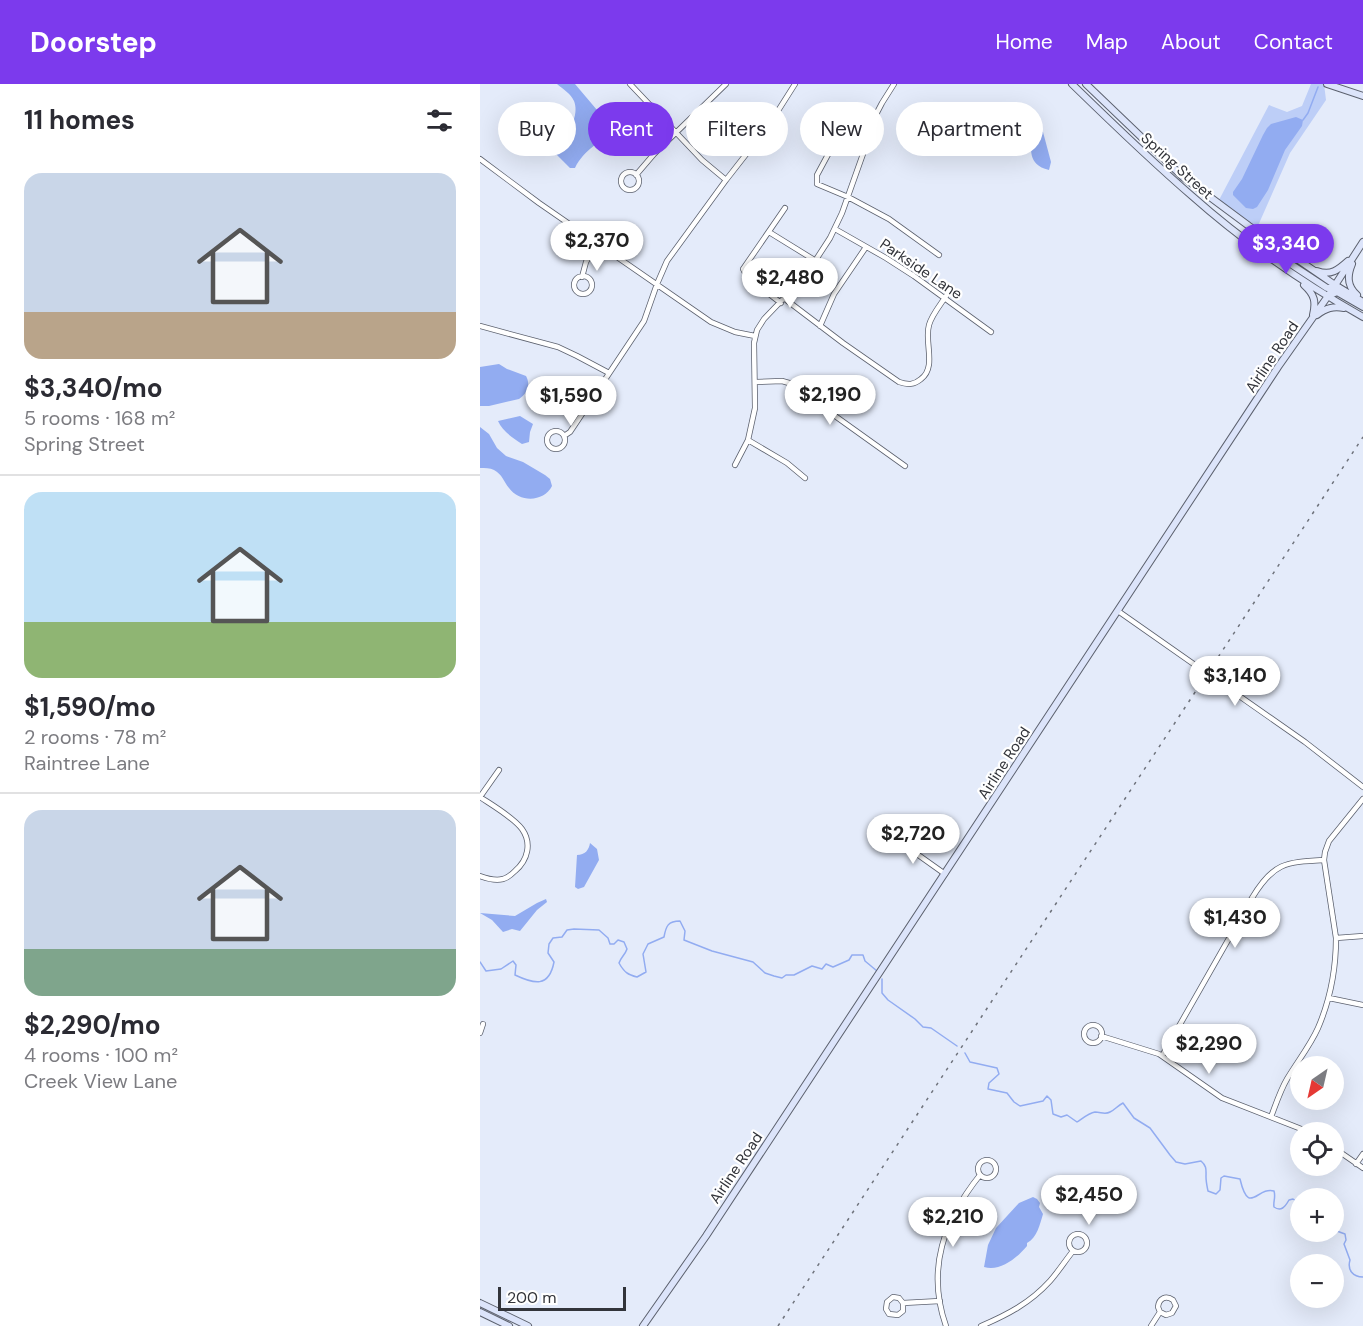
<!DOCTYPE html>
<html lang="en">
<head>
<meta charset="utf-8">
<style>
  :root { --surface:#fff; --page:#f2f2f3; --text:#2b2b33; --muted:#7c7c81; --line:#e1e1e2; --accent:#7c3aed }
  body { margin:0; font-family:"DM Sans",sans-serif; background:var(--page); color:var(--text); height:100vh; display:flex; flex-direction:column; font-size:22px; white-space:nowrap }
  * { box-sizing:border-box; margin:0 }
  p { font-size:20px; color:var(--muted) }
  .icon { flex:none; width:33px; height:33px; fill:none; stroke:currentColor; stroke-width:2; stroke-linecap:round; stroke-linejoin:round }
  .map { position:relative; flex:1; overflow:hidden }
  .panel { display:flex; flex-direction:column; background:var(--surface); width:480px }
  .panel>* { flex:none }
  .guide { position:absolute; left:18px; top:18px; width:570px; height:54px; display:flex; gap:12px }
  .needle { width:39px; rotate:214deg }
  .tools { position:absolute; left:810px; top:972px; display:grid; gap:12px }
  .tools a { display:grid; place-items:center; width:54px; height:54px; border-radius:50%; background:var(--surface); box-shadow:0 6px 24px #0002; font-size:30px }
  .scale { position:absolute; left:18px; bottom:15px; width:128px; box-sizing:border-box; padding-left:6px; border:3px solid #32343a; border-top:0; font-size:16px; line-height:21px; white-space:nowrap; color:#32343a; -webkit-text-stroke:4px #fff; paint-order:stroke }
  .price { position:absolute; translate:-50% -51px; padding:0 14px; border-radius:21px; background:#fff; color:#222; font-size:20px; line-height:39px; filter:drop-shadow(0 2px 3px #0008) }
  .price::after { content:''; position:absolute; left:50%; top:36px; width:18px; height:14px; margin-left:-9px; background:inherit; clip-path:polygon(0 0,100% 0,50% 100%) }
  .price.current { background:var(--accent); color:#fff }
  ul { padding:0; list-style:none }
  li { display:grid; align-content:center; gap:12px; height:318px; padding:0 24px }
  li+li { border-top:2px solid var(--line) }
  li span { display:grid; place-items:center; height:186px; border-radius:18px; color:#555 }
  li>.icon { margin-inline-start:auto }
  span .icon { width:108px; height:108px; fill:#fffc; stroke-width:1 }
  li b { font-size:26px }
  h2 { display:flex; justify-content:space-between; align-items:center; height:72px; padding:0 24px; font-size:26px }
  .chip { padding:0 21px; border-radius:27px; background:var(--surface); box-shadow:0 6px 24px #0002; font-size:21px; line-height:54px }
  .chip.current { background:var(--accent); color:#fff }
  header { display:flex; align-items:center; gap:36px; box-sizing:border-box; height:84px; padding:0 30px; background:var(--accent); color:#fff }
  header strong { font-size:28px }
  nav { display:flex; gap:33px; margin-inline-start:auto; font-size:21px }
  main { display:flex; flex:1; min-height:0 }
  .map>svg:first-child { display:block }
  .green { fill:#bdcef7 }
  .water { fill:#92acf1 }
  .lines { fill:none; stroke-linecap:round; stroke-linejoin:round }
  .stream { stroke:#92acf1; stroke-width:1.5 }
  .street-casing { stroke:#5c616e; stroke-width:6 }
  .secondary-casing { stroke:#5c616e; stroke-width:8 }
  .street { stroke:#fff; stroke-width:4.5 }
  .secondary { stroke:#dce4fa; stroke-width:6 }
  .rail { stroke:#6e727b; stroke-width:1.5; stroke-dasharray:3 6; stroke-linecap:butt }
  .labels { text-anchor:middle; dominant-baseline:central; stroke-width:4.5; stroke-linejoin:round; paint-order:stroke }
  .street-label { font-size:15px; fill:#32343a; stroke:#fff }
</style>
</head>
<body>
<header>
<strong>Doorstep</strong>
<nav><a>Home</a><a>Map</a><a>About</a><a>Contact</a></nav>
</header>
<main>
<section class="panel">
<h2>11 homes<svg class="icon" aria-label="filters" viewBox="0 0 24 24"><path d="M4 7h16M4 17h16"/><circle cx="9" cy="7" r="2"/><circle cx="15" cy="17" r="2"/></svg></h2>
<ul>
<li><span style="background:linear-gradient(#c9d6e8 75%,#b9a48a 0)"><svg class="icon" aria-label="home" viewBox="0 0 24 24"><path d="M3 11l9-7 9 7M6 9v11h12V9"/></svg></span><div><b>$3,340/mo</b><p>5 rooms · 168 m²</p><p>Spring Street</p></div></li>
<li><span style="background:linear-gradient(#bfe0f5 70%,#8fb573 0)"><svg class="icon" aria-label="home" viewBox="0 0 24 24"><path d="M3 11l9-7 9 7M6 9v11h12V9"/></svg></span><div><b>$1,590/mo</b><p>2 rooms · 78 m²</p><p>Raintree Lane</p></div></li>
<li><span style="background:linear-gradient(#c9d6e8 75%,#7fa58c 0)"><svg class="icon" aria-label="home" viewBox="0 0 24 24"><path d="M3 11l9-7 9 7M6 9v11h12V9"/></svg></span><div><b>$2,290/mo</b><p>4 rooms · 100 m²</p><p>Creek View Lane</p></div></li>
</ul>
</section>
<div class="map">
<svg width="883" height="1242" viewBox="0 0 883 1242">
  <rect width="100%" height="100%" fill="#e4ebfa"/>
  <!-- green -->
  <path class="green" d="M831,0H844L846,16L810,69L777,144L739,116L789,21L807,28L822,22Z"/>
  <!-- water -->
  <path class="water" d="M77,0H95L117,26L130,40L133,45C120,60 104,65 95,84H90L77,71L64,64L65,61C83,60 101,35 94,17C91,10 83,5 77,0Z
    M816,33L823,36L822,42L805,66L788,106L777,123L773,125L766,124L753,111V108L762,95L783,51L787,44L791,40Z
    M553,44L563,48L571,78L569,86C546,80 553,66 549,47Z
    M19,280L27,285L46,292C51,301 47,310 39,315L9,322H0V283Z
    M40,332L53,340L50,348L49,358L42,360C33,354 22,347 18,337Z
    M0,343L9,350L17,364L26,372L43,378L65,391L70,395L72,402C64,418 40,419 29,404C24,398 22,390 14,386C10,384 5,384 0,384Z
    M110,759L117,765L119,776L104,803L98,805L95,803L97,771C105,771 109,766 110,759Z
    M66,815L67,818L57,826L40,847L32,845L23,848L12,836L0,829L35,832L57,819Z
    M553,1113L557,1115L560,1119L559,1123L563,1130C560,1140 557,1154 547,1159V1162C537,1174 520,1188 504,1183L508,1161L516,1144L539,1119Z"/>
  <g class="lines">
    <!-- stream -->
    <path class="stream" d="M823,36L828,29L838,3
      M0,878L6,887L21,885L33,877L36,881L35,891C54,900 69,904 74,878L68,869L69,860L73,854L82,853L87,846L94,845L119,846L128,854L130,860H134L138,856L144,858L147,865C145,871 141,873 139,879C144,888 148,891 157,893L166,888L163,870L168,860L184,853C186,842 188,837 200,837L205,847L204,856L232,867L273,878L285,889L294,892L302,894L306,891H314L332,882L342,885L346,880L353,883L369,876L372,871H383L385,877L397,887
      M402,895V909L408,916L435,935L443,943L451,944L477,962
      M485,969L490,978L517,984L519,990L509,999L508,1005L527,1009L534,1018L540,1022L563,1017L567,1012L571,1016L573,1030L581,1033L587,1031L597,1038C603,1034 609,1029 615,1028C621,1028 625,1031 630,1028C635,1026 637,1022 643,1019L654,1034L670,1044L690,1071L696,1078L705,1080L721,1077C727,1082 726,1086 726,1093C726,1098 727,1102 728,1107L736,1110L740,1106L741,1094L744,1092L760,1095C769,1133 777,1102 794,1107C796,1113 793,1117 794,1123C801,1128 805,1123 809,1116L813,1115L816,1117V1130L820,1135
      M854,1146L865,1150L866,1156L864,1160L870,1176C867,1186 873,1193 883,1193"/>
    <defs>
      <path id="street" d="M150,0L222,76L246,96
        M388,50L363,46L358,52L337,91V100L368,113L409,135L459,171
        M0,75L59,119L231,238L255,248L275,252
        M141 97a9 9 0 1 1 18 0a9 9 0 1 1-18 0Z
        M156,91L174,70L246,0
        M355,145L406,174L434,192L511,248
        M289,148L336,177
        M94 201a9 9 0 1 1 18 0a9 9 0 1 1-18 0Z
        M102,193L106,178L117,159
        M305,215L363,259L419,298C428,301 434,301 441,295C457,283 444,258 449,241C452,230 462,219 468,209
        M301,219L267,193L263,185L305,124
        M0,242L78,263L97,272L129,289
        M340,242L354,210L386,163
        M276,298L302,297L309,299L425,382
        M67 356a9 9 0 1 1 18 0a9 9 0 1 1-18 0Z
        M84,352L90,348L164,237L177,200L187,177L246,96L289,41L315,0
        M268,356L307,379L325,394
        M255,381L268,356L275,324L274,259L277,246L284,235L326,191L350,154L362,129L383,70L390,42L402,19L414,0
        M638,527L825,658L883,703
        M0,713C12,721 33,733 42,745C52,759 48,776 35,787C31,791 28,794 23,795C15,797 8,795 0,792
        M0,713L19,686
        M413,753L465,790
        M856,854L883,852
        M849,914L883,921
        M604 950a9 9 0 1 1 18 0a9 9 0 1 1-18 0Z
        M0,949L3,940
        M621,952L679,970L742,1014L829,1048
        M682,972L772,814C793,779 805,778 844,776
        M791,1033C796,1020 800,1007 807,995C817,978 830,962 838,944C850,916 856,884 856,854L844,776L845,768L849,757L883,715
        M854,1064L883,1084
        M498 1085a9 9 0 1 1 18 0a9 9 0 1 1-18 0Z
        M876,1080L883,1070
        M589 1159a9 9 0 1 1 18 0a9 9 0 1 1-18 0Z
        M423,1219V1227L418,1231L409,1230L406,1225L407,1218L413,1213L419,1214L423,1219L460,1217
        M466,1242C446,1185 464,1136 500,1091
        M501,1242C527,1231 550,1219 570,1197C578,1188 585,1177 593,1167
        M671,1242L680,1228L678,1223C679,1214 686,1211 693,1216L696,1222L692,1229L686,1231L680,1228"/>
      <path id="secondary" d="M592,0C631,38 670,76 712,112C764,158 823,199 883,233
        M606,0L703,93L769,142L855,201L883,218
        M847,0L883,12
        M782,163L809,179L847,204H852L855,202
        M872,180C867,192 867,202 877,211
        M837,187C851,192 858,186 868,177
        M824,201C835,211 836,218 833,231
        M850,211L857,208L883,223
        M837,231C846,224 853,222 864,224
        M0,1219L48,1242
        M0,1228L29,1242
        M163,1242L226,1152L798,283L848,212L883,158"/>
    </defs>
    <!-- street casing -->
    <use href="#street" class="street-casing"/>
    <!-- secondary casing -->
    <use href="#secondary" class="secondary-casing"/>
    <!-- street -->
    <use href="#street" class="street"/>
    <!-- secondary -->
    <use href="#secondary" class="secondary"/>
    <!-- rail -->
    <path class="rail" d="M298,1242L883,353"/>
  </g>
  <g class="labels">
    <!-- street labels -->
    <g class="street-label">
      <text transform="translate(697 82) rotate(42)">Spring Street</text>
      <text transform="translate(441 185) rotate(34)">Parkside Lane</text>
      <text transform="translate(792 273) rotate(-56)">Airline Road</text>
      <text transform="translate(524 679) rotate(-57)">Airline Road</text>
      <text transform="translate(256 1084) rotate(-56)">Airline Road</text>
    </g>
  </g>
</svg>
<div class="tools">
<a><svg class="needle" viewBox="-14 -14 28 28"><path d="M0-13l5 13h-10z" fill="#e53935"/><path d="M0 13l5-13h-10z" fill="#7c7c81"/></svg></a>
<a><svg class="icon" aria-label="locate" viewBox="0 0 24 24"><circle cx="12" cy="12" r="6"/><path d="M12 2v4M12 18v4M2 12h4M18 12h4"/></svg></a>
<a>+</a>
<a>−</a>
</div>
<div class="scale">200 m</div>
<b class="price" style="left:117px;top:188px">$2,370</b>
<b class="price current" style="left:806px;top:191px">$3,340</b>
<b class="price" style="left:310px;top:225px">$2,480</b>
<b class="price" style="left:350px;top:342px">$2,190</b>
<b class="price" style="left:91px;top:343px">$1,590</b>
<b class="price" style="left:755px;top:623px">$3,140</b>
<b class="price" style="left:433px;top:781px">$2,720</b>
<b class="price" style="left:755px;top:865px">$1,430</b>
<b class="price" style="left:729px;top:991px">$2,290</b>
<b class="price" style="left:609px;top:1142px">$2,450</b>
<b class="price" style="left:473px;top:1164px">$2,210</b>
<div class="guide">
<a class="chip">Buy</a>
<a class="chip current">Rent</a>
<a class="chip">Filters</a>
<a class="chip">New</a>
<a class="chip">Apartment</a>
</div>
</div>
</main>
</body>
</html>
